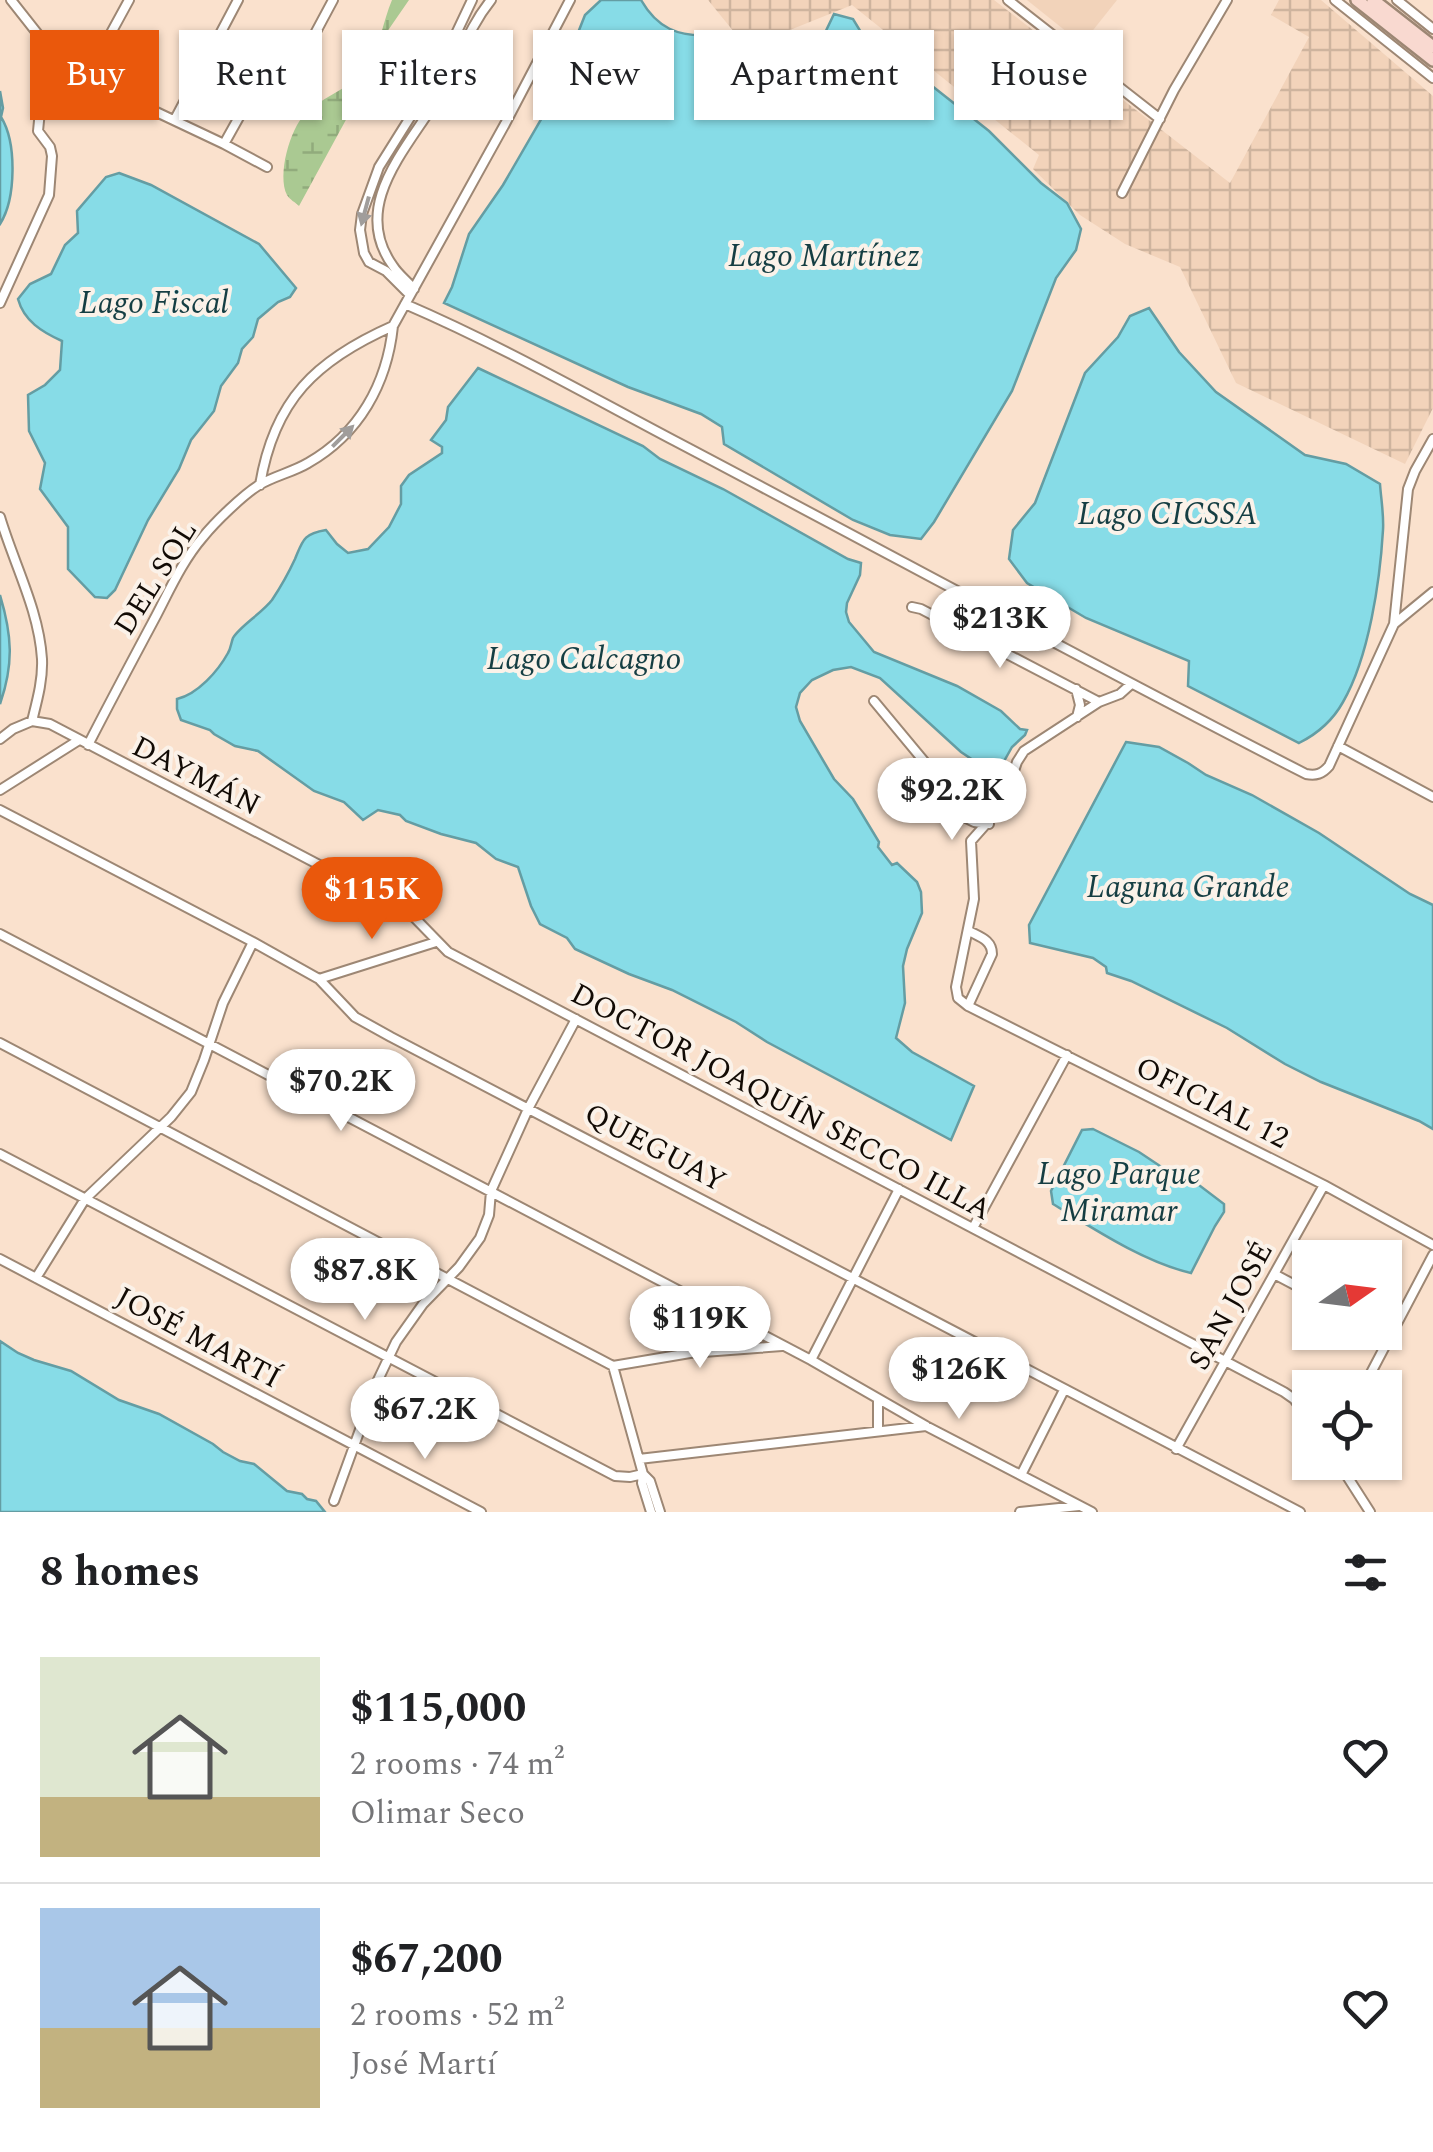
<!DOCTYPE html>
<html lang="en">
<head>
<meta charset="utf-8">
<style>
  :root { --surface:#fff; --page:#f2f2f2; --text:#202124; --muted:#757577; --line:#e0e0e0; --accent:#ea580c }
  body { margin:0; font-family:Spectral,serif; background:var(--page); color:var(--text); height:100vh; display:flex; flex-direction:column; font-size:38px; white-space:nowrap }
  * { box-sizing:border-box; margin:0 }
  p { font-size:32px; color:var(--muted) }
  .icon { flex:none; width:55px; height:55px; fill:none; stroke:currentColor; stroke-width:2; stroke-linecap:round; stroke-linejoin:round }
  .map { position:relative; height:1512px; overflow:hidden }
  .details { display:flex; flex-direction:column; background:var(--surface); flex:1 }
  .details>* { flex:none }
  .guide { position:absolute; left:30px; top:30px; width:1375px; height:90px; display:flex; gap:20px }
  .needle { width:65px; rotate:76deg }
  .buttons { position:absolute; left:1292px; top:1240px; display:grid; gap:20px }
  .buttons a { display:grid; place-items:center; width:110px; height:110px; border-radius:0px; background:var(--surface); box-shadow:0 2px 8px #0004; font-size:50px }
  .price { position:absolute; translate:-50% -85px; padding:0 22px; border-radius:35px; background:#fff; color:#222; font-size:32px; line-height:65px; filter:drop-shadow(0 2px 5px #0008) }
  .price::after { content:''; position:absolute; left:50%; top:60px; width:30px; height:22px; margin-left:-15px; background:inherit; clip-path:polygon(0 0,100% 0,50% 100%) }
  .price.current { background:var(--accent); color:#fff }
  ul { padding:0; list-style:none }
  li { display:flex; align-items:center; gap:30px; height:250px; padding:0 40px }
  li+li { border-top:2px solid var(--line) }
  li span { display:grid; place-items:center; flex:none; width:280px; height:200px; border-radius:0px; color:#555 }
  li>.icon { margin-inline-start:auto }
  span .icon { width:120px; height:120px; fill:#fffc; stroke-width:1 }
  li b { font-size:42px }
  h2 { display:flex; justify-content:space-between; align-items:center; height:120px; padding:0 40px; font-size:42px }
  .tag { padding:0 35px; border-radius:0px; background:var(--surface); box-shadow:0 2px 8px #0004; font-size:35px; line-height:90px }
  .tag.current { background:var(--accent); color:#fff }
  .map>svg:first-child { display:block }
  .built { fill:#f2d3ba }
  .industrial { fill:url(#industrial-grid) }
  .wetland { fill:url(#wetland-marsh) }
  .water { fill:#87dce7; stroke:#649da3; stroke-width:2.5 }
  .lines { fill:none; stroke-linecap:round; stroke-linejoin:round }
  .minor-casing { stroke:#9d8774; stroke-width:12 }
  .secondary-casing { stroke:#9d8774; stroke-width:16 }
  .minor { stroke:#fff; stroke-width:8 }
  .secondary { stroke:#f9d9d0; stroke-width:11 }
  .oneway { fill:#a09d9b }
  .labels { text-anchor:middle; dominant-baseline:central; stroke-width:8; stroke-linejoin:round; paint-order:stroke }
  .street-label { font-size:30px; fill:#120b05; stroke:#fbf2e9 }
  .water-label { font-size:32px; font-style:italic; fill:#153e43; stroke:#fbf2e9 }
</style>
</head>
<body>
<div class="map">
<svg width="1433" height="1512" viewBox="0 0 1433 1512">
  <defs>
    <pattern id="industrial-grid" width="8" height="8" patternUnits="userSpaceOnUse" patternTransform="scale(2.5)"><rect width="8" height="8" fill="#f2d3ba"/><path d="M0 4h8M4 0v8" fill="none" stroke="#ceb49e"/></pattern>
    <pattern id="wetland-marsh" width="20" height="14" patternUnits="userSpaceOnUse" patternTransform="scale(2.5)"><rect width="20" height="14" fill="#aac992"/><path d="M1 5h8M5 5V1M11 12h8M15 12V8" fill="none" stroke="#91ab7c"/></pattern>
  </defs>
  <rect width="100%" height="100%" fill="#fae1cd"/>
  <!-- built -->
  <path class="built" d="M1027,0H1117L1082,44Z"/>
  <!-- industrial -->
  <path class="industrial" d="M708,0H994L1230,183L1309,37L1271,15L1279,0H1321L1433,96V408L1405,464L1236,383L1180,267L1125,244L1080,215L1033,169L1039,155L852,5L775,36L743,43Z"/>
  <!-- wetland -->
  <path class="wetland" d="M392,0H409L380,42L366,83L299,206C295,202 290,200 287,195C277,175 290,129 305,114C324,95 352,89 367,66C380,47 383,21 392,0Z"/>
  <!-- water -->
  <path class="water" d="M601,0H641C657,28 678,37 710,35L719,42L712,62L725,75L758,67L795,47L823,37L834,14L853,19L862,34L903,63L989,131L1041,183L1067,203L1081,229L1076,250L1056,278L1012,391L934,522L921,539L890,535L853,520L724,444L722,427L701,414L628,387L444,303L452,287L469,234L503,185L550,104L585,15Z
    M0,91L3,108L1,117C17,143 16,199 0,224Z
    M119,173L151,185L259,244L296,288L290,297L278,302L258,319L253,337L242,349L238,363L221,386L214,411L191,440L179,469L148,520L115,590L107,598L95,597L68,569V527L40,489L45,463L29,431L28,395L45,385L60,370L62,341C42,332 24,321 18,299L30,284L51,274L65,245L78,233L77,211L106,177Z
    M1149,308L1179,352L1216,392L1305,455L1346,464L1380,484C1381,499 1384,515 1383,530C1380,581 1369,657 1343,702C1333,720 1317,734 1299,743L1188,686L1189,661L1086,618L1027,583L1009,559L1013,530L1035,503L1085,373L1118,337L1130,316Z
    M478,368L643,446L660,459L723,489L848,559L861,563L860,575L847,603L846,612L849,622L874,652L957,686L1001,711L1020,729L1027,730L1025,735L1012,747L1003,763L976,762L961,752L880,678L851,667L833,670L812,680L800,693L796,707L800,721L834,779L853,799L879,842L878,847L892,865L897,863L917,882L921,892L922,913L907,949L903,966L905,1003L896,1038L912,1052L974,1086L951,1140L767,1042L736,1022L672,990L629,974L575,949L567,938L540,924L531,906L518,867L496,859L476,843L441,834L406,821L400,815L378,810L363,820L344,802L314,791L258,751L235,746L214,734L210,730L181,720L177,709V699C198,694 218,671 228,653C231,648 231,643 233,638C239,627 262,613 272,600C280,588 289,572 295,559C303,540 303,534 326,530L337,544L348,553L368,549L389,527L401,504V486L409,475L442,453V447L431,440L446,420L448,407Z
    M0,595C12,635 14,664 0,704Z
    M1126,742L1159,747L1188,763L1206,775L1252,795L1319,833L1410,894L1433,905V1129L1419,1121L1321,1082L1285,1064L1227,1028L1131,981L1107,973L1106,967L1093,958L1030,943L1029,925Z
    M1093,1129L1139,1152L1163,1168L1195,1182L1224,1204V1212L1215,1226L1191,1273C1144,1262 1094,1229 1053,1204L1051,1191L1082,1130Z
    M0,1341L18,1353L34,1360L71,1371L119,1400L159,1414L213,1444L223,1452L240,1461L254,1464L287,1491L302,1494L307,1499L316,1501L325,1512H0Z"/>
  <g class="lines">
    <defs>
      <path id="minor" d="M11,0L52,52L71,68L112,91L224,144L267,167
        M1008,0L1160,119
        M1335,0L1433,78
        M1397,0L1433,29
        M175,119L238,0
        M224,144L248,101L264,83L293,61L310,43L333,0
        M1122,193L1174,90L1227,0
        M414,289C407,281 398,274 393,266C348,204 411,145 440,94C460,61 466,31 491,0
        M410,295L386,271L369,262L364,253L360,230L362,214L379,167L436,76L472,0
        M0,303L49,195L52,156L50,147L38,131L40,111L48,100L87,77L129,0
        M405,304C498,344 586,394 675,441C886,552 1094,666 1306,774C1316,776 1322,774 1329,766L1394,624L1408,489L1415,471L1433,439
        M260,485C274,400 316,360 393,326
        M0,517C14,564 39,610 42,659C43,680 37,701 32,721
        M912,607L921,609L1099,702
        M1394,624L1433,592
        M1130,685L1120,694L1099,702L1024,751L1017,762L1002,806L971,841L974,899L956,987L958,998L968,1006L1324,1185L1433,1245
        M1076,689L1080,705L1077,717
        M874,701L933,772L966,818L974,822L989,824
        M32,721L50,724L409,912L448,952L1284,1392L1294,1399L1310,1421
        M0,739L13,729L32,721
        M88,745C110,702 133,659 156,616C170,589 183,560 203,537C215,522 243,495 259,485C274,476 293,472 308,463C359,434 387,384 393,326L505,124L570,0
        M1338,746L1433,797
        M0,790L79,740
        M0,810L253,942L319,979L355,1017L391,1037L1300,1512
        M0,934L811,1360L926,1426L1092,1512
        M319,979L436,942
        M968,1006L992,954C992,940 980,937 969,931
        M0,1043L613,1366L690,1353L782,1346
        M0,1154L615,1476L630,1477L643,1474
        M973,1228L1067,1055
        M0,1259L481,1512
        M1274,1274L1310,1293
        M36,1278L85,1199L171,1117L191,1092L204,1060L223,1003L253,942
        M811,1360L899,1189
        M613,1366L643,1474L642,1483L651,1512
        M1363,1388L1433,1255
        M878,1431V1399
        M1176,1449L1324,1185
        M639,1459L926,1426
        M1338,1462L1370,1512
        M643,1474L650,1481L660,1512
        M1021,1475L1064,1390
        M334,1501L378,1380L396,1342L423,1304L459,1267L480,1238L489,1215L491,1191L529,1107L576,1019
        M1020,1512L1079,1506"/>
      <path id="secondary" d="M1357,0L1433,60
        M1373,0L1433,47"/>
    </defs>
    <!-- minor casing -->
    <use href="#minor" class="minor-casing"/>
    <!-- secondary casing -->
    <use href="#secondary" class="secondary-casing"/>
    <!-- minor -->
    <use href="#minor" class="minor"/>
    <!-- secondary -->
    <use href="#secondary" class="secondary"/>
  </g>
  <!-- one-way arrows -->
  <defs><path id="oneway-solid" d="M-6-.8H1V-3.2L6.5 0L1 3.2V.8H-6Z" transform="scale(2.5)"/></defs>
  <g class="oneway">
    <use href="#oneway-solid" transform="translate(365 211) rotate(105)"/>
    <use href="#oneway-solid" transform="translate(343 436) rotate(-45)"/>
  </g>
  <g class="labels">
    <!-- street labels -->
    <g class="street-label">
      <text transform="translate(156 578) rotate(-58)">DEL SOL</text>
      <text transform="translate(196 776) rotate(27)">DAYMÁN</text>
      <text transform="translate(781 1102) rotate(28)">DOCTOR JOAQUÍN SECCO ILLA</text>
      <text transform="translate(1212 1103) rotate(27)">OFICIAL 12</text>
      <text transform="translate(655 1148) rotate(28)">QUEGUAY</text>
      <text transform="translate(1231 1306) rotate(-61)">SAN JOSÉ</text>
      <text transform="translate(198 1338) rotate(28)">JOSÉ MARTÍ</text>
    </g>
    <!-- water labels -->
    <g class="water-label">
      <text x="824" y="256">Lago Martínez</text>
      <text x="154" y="303">Lago Fiscal</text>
      <text x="1168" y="514">Lago CICSSA</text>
      <text x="584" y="659">Lago Calcagno</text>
      <text x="1188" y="887">Laguna Grande</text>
      <text x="1119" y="1174">Lago Parque<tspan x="1119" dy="37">Miramar</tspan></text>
    </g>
  </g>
</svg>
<div class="buttons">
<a><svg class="needle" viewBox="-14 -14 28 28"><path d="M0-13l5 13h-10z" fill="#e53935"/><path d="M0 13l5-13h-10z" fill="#757577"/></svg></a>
<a><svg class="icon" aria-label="locate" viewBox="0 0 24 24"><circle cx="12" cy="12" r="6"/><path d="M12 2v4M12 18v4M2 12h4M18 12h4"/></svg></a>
</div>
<b class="price" style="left:1000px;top:671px">$213K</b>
<b class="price" style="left:952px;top:843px">$92.2K</b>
<b class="price current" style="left:372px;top:942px">$115K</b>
<b class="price" style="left:341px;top:1134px">$70.2K</b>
<b class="price" style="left:365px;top:1323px">$87.8K</b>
<b class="price" style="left:700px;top:1371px">$119K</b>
<b class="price" style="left:959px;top:1422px">$126K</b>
<b class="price" style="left:425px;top:1462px">$67.2K</b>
<div class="guide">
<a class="tag current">Buy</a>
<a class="tag">Rent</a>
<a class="tag">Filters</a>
<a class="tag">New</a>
<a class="tag">Apartment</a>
<a class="tag">House</a>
</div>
</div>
<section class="details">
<h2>8 homes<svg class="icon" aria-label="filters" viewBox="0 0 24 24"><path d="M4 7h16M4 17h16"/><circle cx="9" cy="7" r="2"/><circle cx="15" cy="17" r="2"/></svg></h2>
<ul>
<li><span style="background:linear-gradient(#dfe7d0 70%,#c2b280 0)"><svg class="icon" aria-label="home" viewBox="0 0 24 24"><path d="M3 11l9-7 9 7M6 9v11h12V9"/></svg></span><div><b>$115,000</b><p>2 rooms · 74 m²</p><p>Olimar Seco</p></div><svg class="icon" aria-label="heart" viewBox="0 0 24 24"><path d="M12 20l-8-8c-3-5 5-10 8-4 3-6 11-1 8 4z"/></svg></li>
<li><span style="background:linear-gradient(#a9c7e8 60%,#c2b280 0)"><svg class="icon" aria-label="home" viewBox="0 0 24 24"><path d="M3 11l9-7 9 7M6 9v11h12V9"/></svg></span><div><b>$67,200</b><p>2 rooms · 52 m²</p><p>José Martí</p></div><svg class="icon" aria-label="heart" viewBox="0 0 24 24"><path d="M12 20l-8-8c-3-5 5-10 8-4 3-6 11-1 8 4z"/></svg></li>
</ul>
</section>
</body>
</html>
